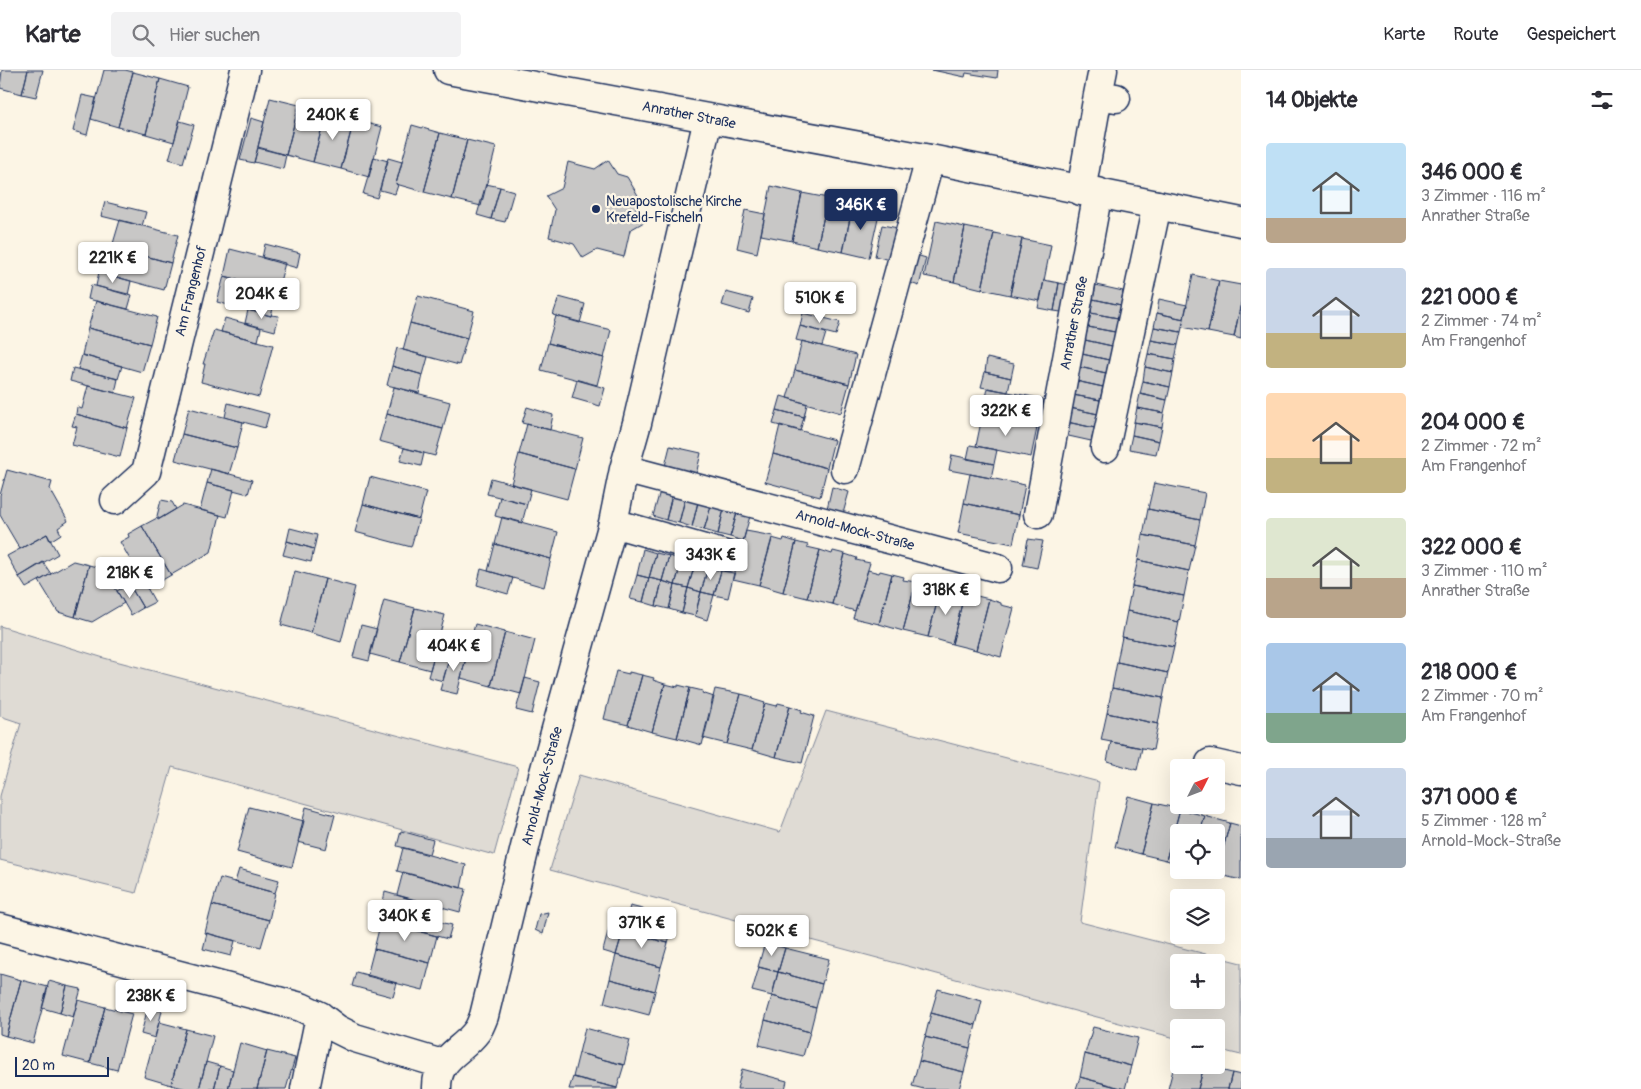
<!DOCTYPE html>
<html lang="de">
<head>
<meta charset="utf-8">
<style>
  :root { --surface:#fff; --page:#f2f2f3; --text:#2b2b33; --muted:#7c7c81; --line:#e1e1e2; --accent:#1b2f5e }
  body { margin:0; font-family:Pangolin,sans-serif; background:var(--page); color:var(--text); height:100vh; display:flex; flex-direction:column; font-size:19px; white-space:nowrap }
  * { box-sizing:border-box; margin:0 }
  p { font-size:16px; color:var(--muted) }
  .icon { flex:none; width:28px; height:28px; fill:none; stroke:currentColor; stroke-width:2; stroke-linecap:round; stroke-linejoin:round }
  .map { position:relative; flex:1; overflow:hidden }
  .side { display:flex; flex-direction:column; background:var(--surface); width:400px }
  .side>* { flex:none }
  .needle { width:32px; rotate:48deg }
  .fabs { position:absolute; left:1170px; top:689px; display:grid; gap:10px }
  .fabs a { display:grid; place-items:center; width:55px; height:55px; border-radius:5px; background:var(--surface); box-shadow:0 5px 20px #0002; font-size:25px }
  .scale { position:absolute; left:15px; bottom:12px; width:94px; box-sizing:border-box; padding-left:5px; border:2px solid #1b2f5e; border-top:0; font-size:14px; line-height:18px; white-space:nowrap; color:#1b2f5e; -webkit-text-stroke:4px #fcf5e5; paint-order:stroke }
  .price { position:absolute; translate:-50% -42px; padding:0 11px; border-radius:5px; background:#fff; color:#222; font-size:16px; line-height:32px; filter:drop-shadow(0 1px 2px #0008) }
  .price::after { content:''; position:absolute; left:50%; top:30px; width:15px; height:11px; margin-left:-8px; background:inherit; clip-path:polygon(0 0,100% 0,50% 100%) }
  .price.on { background:var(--accent); color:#fff }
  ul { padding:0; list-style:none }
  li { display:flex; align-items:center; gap:15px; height:125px; padding:0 25px }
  li span { display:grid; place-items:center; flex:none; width:140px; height:100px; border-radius:5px; color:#555 }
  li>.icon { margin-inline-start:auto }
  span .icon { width:60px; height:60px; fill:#fffc; stroke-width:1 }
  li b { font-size:21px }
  h2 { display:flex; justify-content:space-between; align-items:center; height:60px; padding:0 25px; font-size:21px }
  header { display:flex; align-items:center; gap:30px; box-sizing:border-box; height:70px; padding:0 25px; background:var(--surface); border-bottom:1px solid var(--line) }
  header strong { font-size:24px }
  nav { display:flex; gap:28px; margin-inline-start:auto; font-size:18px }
  .search { width:350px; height:45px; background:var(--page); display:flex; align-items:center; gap:12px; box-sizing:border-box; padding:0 18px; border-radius:5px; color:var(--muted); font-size:19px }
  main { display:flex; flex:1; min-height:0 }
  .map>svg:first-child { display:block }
  .green { fill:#dfdbd4; stroke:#7d8599; fill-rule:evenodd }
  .building { fill:#c8c7c6; stroke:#1b2f5e }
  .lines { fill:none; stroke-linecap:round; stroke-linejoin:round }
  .minor-casing { stroke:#1b2f5e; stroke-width:31 }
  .major-casing { stroke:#1b2f5e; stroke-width:31 }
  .minor { stroke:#fcf5e5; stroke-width:28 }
  .major { stroke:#fcf5e5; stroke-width:28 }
  .poi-dot { fill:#1b2f5e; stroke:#fcf5e5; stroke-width:2 }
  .labels { text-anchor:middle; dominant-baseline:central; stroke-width:4.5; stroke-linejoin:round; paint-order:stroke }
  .street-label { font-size:14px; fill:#1b2f5e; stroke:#fcf5e5 }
  .poi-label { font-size:14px; fill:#1b2f5e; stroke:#fcf5e5; text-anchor:start }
</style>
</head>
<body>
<header>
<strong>Karte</strong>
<div class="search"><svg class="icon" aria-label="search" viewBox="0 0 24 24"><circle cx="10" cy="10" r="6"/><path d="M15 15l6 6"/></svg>Hier suchen</div>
<nav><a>Karte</a><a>Route</a><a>Gespeichert</a></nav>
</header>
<main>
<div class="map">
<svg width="1241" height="1019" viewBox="0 0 1241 1019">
  <rect width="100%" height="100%" fill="#fcf5e5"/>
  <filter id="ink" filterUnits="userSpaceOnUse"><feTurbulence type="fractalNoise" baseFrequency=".02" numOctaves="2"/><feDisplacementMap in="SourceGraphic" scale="10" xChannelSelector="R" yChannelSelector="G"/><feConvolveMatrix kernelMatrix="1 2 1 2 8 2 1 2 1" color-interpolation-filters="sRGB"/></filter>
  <g filter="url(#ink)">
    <!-- green -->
    <path class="green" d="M0,556L104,588L518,697L494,785L172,697L136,823L0,790V726L21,653L0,646Z
      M826,641L1099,712L1080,852L1241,893V985L1216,979V958H1179V969L550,800L579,705L780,762ZM1179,892H1216V930H1179Z"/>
    <!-- building -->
    <path class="building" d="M2,0H28L22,24L0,18Z
      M28,0H43L36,27L22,24Z
      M104,0H125L133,2L118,57L91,49Z
      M932,0H998L997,8L966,3L965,7Z
      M133,2L160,9L146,64L118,57Z
      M160,9L188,17L174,72L146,64Z
      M82,25L96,28L87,65L73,61Z
      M270,28L299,35L286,85L258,77Z
      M299,35L326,42L313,92L286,85Z
      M326,42L354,50L341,99L313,92Z
      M251,48L264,52L254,93L240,90Z
      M354,50L382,57L369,107L341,99Z
      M180,51L194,55L183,93L169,89Z
      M412,55L440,63L424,122L396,114Z
      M440,63L467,70L452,129L424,122Z
      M467,70L496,77L481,136L452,129Z
      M258,78L286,85L283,99L254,92Z
      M374,87L388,91L377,128L363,124Z
      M388,88L402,92L396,114L398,115L395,124L380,120Z
      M608,90L617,104L627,107L639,127L636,138L644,152L630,160L624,187L597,180L583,188L574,174L549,167L555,140L546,126L562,118L568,92L595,99Z
      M486,114L500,117L491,149L477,145Z
      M771,116L802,123L792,171L761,165Z
      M500,117L514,121L505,152L491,149Z
      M802,123L828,128L817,177L792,171Z
      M828,128L853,134L843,182L817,177Z
      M105,132L146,142L142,156L101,146Z
      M853,134L880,139L869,188L843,182Z
      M745,140L765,144L757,183L737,178Z
      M120,150L178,165L171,193L112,177Z
      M936,151L965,157L954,212L924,206Z
      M882,155L898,158L889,190L875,186Z
      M965,157L994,163L982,219L954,212Z
      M994,163L1022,169L1010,225L982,219Z
      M1022,169L1051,175L1040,231L1010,225Z
      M265,174L300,183L297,198L262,188Z
      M112,177L171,193L164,220L105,204Z
      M230,179L285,193L278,219L224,206Z
      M913,184L926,188L919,216L905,211Z
      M99,202L131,211L128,225L96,216Z
      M1193,205L1219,211L1208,262L1182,257Z
      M224,206L278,219L271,246L217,232Z
      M1044,210L1059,213L1054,241L1038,238Z
      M1219,211L1241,215V233L1234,267L1208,262Z
      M1059,213L1073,216L1068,243L1054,241Z
      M91,215L132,225L128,239L88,229Z
      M1096,215L1123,221L1121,235L1093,229Z
      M726,222L753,229L749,243L722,235Z
      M418,226L474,241L467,268L410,253Z
      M559,227L585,234L580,253L553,245Z
      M1093,229L1121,235L1118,248L1091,243Z
      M1159,229L1187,235L1184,249L1157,243Z
      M96,231L157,247L150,274L88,258Z
      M1241,233V269L1234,267Z
      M248,240L271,246V245L279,246L275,261L245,253Z
      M803,243L840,252L836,265L800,256Z
      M1091,243L1118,248L1115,262L1088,257Z
      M1157,243L1184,249L1181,262L1154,257Z
      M556,246L611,260L604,288L548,273Z
      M225,248L261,258L258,271L221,262Z
      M410,253L467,268L459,295L403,280Z
      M800,256L826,263L822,276L796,270Z
      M1088,257L1115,262L1112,276L1085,270Z
      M1154,257L1181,262L1178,275L1151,270Z
      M88,258L150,274L142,302L82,285Z
      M214,260L273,275L259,327L201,312L205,294H203Z
      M1085,270L1112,276L1109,290L1082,284Z
      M1151,270L1178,275L1175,289L1148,284Z
      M802,271L856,285L849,314L795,300Z
      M548,273L604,288L597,315L541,300Z
      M397,278L428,287L423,305L392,296Z
      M1082,284L1109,290L1106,303L1079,297Z
      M1148,284L1175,289L1173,303L1145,297Z
      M82,285L122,296L118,309L78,299Z
      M987,288L1014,294L1011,308L985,302Z
      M392,296L423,305L419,323L387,315Z
      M1079,297L1106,303L1103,317L1076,311Z
      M1145,297L1173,303L1170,317L1143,311Z
      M73,298L118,309L115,323L70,311Z
      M795,300L849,314L841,343L787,328Z
      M985,302L1011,308L1008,322L981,317Z
      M577,310L605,318L600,336L572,328Z
      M1076,311L1103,317L1100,330L1073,325Z
      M1143,311L1170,317L1167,330L1140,324Z
      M88,316L136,328L127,358L76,344L77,337L82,339Z
      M394,317L450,332L443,359L387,344Z
      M988,318L1043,329L1037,358L982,347Z
      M1140,324L1167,330L1164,343L1137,338Z
      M1073,325L1100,330L1098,344L1070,338Z
      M781,326L807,334L804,347L777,340Z
      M228,333L269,344L265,358L225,347Z
      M527,337L553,345L550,360L522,353Z
      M189,338L243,352L237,378L182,364Z
      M1070,338L1098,344L1095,358L1067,352Z
      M1137,338L1164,343L1162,357L1134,352Z
      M777,340L804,347L800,361L773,354Z
      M76,344L127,358L120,387L72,375L77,357L72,356Z
      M387,344L443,359L435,386L379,371Z
      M982,347L1037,358L1031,387L976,376Z
      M1067,352L1095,358L1091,371L1064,365Z
      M1134,352L1162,357L1159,371L1132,365Z
      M527,354L583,368L575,399L519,384Z
      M780,355L834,370L827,398L773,384Z
      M182,364L237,378L229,404L175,390Z
      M1132,365L1159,371L1156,384L1129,379Z
      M970,375L997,380L994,394L967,389Z
      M670,376L701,383L695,409L664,400Z
      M404,378L424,383L421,396L400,391Z
      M519,384L575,399L567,429L511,414Z
      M773,384L827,398L820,427L765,412Z
      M952,385L994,394L991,408L949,400Z
      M211,399L252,410L248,424L207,413Z
      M7,400L52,412L50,419L68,451L58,458L61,464L50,471L47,464L20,479L0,445V425Z
      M970,404L1025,415L1019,445L964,433Z
      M370,407L426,422L419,449L363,434Z
      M491,408L531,419L527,434L487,424Z
      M207,413L234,420L227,447L200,440Z
      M1154,413L1205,423L1200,450L1148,439Z
      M832,417L849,422L842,447L826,443Z
      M660,421L672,425L666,450L653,446Z
      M672,425L685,429L679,453L666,450Z
      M500,427L527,434L522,453L495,446Z
      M685,429L698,432L692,457L679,453Z
      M161,430L172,432L176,439L159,449L157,446Z
      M698,432L711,436L704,460L692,457Z
      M964,433L1019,445L1013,474L958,463Z
      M363,434L419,449L411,477L355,462Z
      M183,435L220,445L211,482L171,505L142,456L157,448L158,450Z
      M711,436L724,439L718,464L704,460Z
      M724,439L737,443L730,467L718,464Z
      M1148,439L1200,450L1195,475L1143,465Z
      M737,443L750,446L743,471L730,467Z
      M502,447L558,462L551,489L495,474Z
      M142,456L171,505L147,519L120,472L129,467L128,464Z
      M290,458L317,465L314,479L287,471Z
      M746,461L773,466L759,515L733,509Z
      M47,464L58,484L19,507L7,486Z
      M1143,465L1195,475L1189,501L1138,490Z
      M772,468L783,471L784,468L796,472L783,522L759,515Z
      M1028,469L1043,471L1037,498L1023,495Z
      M287,471L314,479L311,492L283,485Z
      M796,472L808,475L807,477L820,480L807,528L783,522Z
      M495,474L551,489L544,517L488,501Z
      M643,479L656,483L649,508L637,505Z
      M820,480L832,484L833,481L845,484L832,534L807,528Z
      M656,483L669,486L662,511L649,508Z
      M845,484L857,488L856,490L870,493L855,541L832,534Z
      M669,486L682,490L675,515L662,511Z
      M682,490L695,494L688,518L675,515Z
      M1138,490L1189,501L1184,526L1132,516Z
      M73,491L89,495L75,547L58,542L39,511Z
      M43,492L51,504L26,518L19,507Z
      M695,494L708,497L701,522L688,518Z
      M89,495L104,499L124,533L92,552L75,547Z
      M708,497L721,501L714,525L701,522Z
      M481,499L513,508L508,524L477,515Z
      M868,500L879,503L880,501L892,504L879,554L853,548Z
      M295,501L325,509L311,563L281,555Z
      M721,501L734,503L728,528L714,525Z
      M892,504L904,507L903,510L916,512L903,561L879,554Z
      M637,505L649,508L643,532L630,529Z
      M141,507L155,532L143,538L129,514Z
      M649,508L662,511L656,536L643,532Z
      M325,509L355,517L341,572L311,563Z
      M662,511L675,515L669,539L656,536Z
      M916,512L928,516V513L941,517L928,567L903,561Z
      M129,514L143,538L131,545L117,521Z
      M675,515L688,518L682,543L669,539Z
      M1132,516L1184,526L1179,552L1127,541Z
      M941,517L964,525L952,574L928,567Z
      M688,518L701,522L695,546L682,543Z
      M701,522L714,525L707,550L695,546Z
      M964,525L977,529V526L989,529L976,580L952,574Z
      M989,529L1001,533V535L1014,538L1001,587L976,580Z
      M384,530L415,538L400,592L370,584Z
      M415,538L445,545L430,600L400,592Z
      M1127,541L1179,552L1174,577L1122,567Z
      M475,554L505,562L491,616L461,608Z
      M361,555L377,559L369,591L353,587Z
      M505,562L535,570L521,624L491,616Z
      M1122,567L1174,577L1168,603L1117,592Z
      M437,575L452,579L443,611L428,607Z
      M452,579L467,583L457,624L440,620Z
      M1117,592L1168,603L1163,628L1112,618Z
      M616,601L629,604V602L642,605L628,655L604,649Z
      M642,605L654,608L653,610L665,614L652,662L628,655Z
      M525,608L540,612L532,644L516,640Z
      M665,614L678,617V615L690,618L677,668L652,662Z
      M690,618L703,621L702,623L714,627L702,675L677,668Z
      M1112,618L1163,628L1158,654L1107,643Z
      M715,619L741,624L727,674L703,668Z
      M741,624L753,627L752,629L765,633L752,680L727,674Z
      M765,633L777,636L778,633L790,636L776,687L752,680Z
      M790,636L802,640L801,642L814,646L802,693L776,687Z
      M1107,643L1158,654L1153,680L1101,670Z
      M1111,672L1142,678L1137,700L1107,691Z
      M1128,726L1154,733L1141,784L1115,777Z
      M1154,733L1180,739L1166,790L1141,784Z
      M249,737L304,751L292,797L237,782Z
      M306,737L335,745L326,779L298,772Z
      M1180,739L1205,746L1200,762H1179V794L1166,790Z
      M1205,746L1230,753L1216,804L1201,800H1216V762H1200Z
      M1230,753L1241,756V810L1216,804Z
      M401,761L433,770L429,784L397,776Z
      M403,778L466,795L461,818L397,801Z
      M239,799L279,810L275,823L235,812Z
      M403,802L466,819L460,842L397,825Z
      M220,808L275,823L269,850L212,835Z
      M385,822L421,832L418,846L382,837Z
      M212,835L269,850L261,877L205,863Z
      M630,836L675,847L668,873L623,861Z
      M548,842L543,864L535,860L539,844Z
      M425,848L452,855L448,869L421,862Z
      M381,851L437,866L430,893L374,879Z
      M609,858L623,861L616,885L603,881Z
      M623,861L668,873L661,897L616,885Z
      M207,863L235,871L231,886L203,879Z
      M768,873L785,878L778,902L758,897L764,876Z
      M785,878L829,889L822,914L778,902Z
      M374,879L430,893L423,920L367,906Z
      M616,885L661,897L655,921L610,909Z
      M759,897L778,902L772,926L752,921Z
      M356,902L397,913L393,927L352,916Z
      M778,902L822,914L816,938L772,926Z
      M0,904L21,910L6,966L0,964Z
      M610,909L655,921L649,945L604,933Z
      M21,910L48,917L33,973L6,966Z
      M49,911L67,916L60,943L42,938Z
      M67,916L81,919L73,947L60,943Z
      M938,919L982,931L976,955L931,943Z
      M772,926L816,938L810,962L765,950Z
      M78,930L105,937L90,993L63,986Z
      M105,937L132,944L117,1000L90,993Z
      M148,937L162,941L155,968L141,964Z
      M931,943L976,955L970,978L925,967Z
      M765,950L810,962L803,986L759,975Z
      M159,952L186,959L171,1015L144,1007Z
      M1093,957L1138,968L1131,996L1085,984Z
      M585,958L630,970L624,995L579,983Z
      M186,959L213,966L199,1019H187L171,1015Z
      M925,967L970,978L964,1002L919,991Z
      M240,973L267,981L257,1019H228Z
      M267,981L295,988L286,1019H257Z
      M579,983L624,995L617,1018L573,1007Z
      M1085,984L1131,996L1125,1019L1080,1007Z
      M1176,988L1179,989V995L1204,996L1198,1019H1168Z
      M919,991L964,1002L959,1019H924L912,1016Z
      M206,992L220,996L214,1019H199Z
      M220,996L233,1000L228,1019H214Z
      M1204,996L1232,1003L1228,1019H1198Z
      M742,999L787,1011L785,1019H737Z
      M1232,1003L1241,1005V1019H1228Z
      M573,1007L617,1018V1019H569Z
      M1080,1007L1123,1019H1076Z"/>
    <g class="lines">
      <defs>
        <path id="minor" d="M1098,25L1103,0
          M1081,121L1098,25L1116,28
          M1105,378L1157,135
          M624,399L998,498
          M845,399L930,89
          M115,430L146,402L245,0
          M1038,444L1098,122
          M613,453L729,486
          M1210,693L1241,700
          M0,858L301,937L320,946L337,959L355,968L442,994
          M305,1019L320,946
          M437,1019C436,987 461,983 477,961C480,957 482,951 484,946L537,728L613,453L624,399L637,353L708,49"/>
        <path id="major" d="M448,0L930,89L1241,152"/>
      </defs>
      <!-- minor casing -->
      <use href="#minor" class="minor-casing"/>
      <!-- major casing -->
      <use href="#major" class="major-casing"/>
      <!-- minor -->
      <use href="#minor" class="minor"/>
      <!-- major -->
      <use href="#major" class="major"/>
    </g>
  </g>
  <!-- markers -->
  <circle class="poi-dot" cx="596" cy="139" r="5"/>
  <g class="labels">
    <!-- street labels -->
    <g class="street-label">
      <text transform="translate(689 45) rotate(11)">Anrather Straße</text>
      <text transform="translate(191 221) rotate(-76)">Am Frangenhof</text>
      <text transform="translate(1074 253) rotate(-79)">Anrather Straße</text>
      <text transform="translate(855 460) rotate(15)">Arnold-Mock-Straße</text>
      <text transform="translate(542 716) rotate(-75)">Arnold-Mock-Straße</text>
    </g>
    <!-- poi labels -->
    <g class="poi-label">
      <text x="606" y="131">Neuapostolische Kirche<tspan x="606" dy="16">Krefeld-Fischeln</tspan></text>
    </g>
  </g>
</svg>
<div class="fabs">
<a><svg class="needle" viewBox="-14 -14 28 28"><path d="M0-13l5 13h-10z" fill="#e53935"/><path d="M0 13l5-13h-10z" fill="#7c7c81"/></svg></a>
<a><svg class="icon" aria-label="locate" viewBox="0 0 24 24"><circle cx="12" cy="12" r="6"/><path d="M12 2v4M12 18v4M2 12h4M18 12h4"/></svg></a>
<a><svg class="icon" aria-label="layers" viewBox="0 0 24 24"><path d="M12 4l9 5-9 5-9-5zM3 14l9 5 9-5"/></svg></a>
<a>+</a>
<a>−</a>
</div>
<div class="scale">20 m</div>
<b class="price" style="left:333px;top:71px">240K €</b>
<b class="price on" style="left:861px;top:161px">346K €</b>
<b class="price" style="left:113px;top:214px">221K €</b>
<b class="price" style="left:262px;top:250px">204K €</b>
<b class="price" style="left:820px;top:254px">510K €</b>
<b class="price" style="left:1006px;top:367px">322K €</b>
<b class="price" style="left:711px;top:511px">343K €</b>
<b class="price" style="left:130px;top:529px">218K €</b>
<b class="price" style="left:946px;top:546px">318K €</b>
<b class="price" style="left:454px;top:602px">404K €</b>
<b class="price" style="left:405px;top:872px">340K €</b>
<b class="price" style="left:642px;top:879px">371K €</b>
<b class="price" style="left:772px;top:887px">502K €</b>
<b class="price" style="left:151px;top:952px">238K €</b>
</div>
<section class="side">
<h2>14 Objekte<svg class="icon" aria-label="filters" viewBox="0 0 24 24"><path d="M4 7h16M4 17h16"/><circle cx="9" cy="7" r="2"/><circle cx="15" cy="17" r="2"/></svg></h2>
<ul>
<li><span style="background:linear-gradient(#bfe0f5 75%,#b9a48a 0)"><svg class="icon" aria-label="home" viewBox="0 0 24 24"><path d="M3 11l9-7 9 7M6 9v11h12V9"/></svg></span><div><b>346 000 €</b><p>3 Zimmer · 116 m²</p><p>Anrather Straße</p></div></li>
<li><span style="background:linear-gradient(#c9d6e8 65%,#c2b280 0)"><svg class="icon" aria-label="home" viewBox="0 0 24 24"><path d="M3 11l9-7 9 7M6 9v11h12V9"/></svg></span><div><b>221 000 €</b><p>2 Zimmer · 74 m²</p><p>Am Frangenhof</p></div></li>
<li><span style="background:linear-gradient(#ffd9b3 65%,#c2b280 0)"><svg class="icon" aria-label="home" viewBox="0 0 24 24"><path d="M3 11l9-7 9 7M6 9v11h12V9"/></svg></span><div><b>204 000 €</b><p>2 Zimmer · 72 m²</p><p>Am Frangenhof</p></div></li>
<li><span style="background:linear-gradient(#dfe7d0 60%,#b9a48a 0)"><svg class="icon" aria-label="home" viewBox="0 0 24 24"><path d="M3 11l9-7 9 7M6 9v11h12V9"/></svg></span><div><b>322 000 €</b><p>3 Zimmer · 110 m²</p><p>Anrather Straße</p></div></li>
<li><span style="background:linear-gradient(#a9c7e8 70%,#7fa58c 0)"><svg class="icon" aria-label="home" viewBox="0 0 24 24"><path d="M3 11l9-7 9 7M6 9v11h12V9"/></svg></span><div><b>218 000 €</b><p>2 Zimmer · 70 m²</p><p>Am Frangenhof</p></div></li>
<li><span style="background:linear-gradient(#c9d6e8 70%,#9aa5b1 0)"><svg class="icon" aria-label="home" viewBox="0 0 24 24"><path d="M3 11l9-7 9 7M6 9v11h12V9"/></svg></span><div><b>371 000 €</b><p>5 Zimmer · 128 m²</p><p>Arnold-Mock-Straße</p></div></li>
</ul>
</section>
</main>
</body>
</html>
